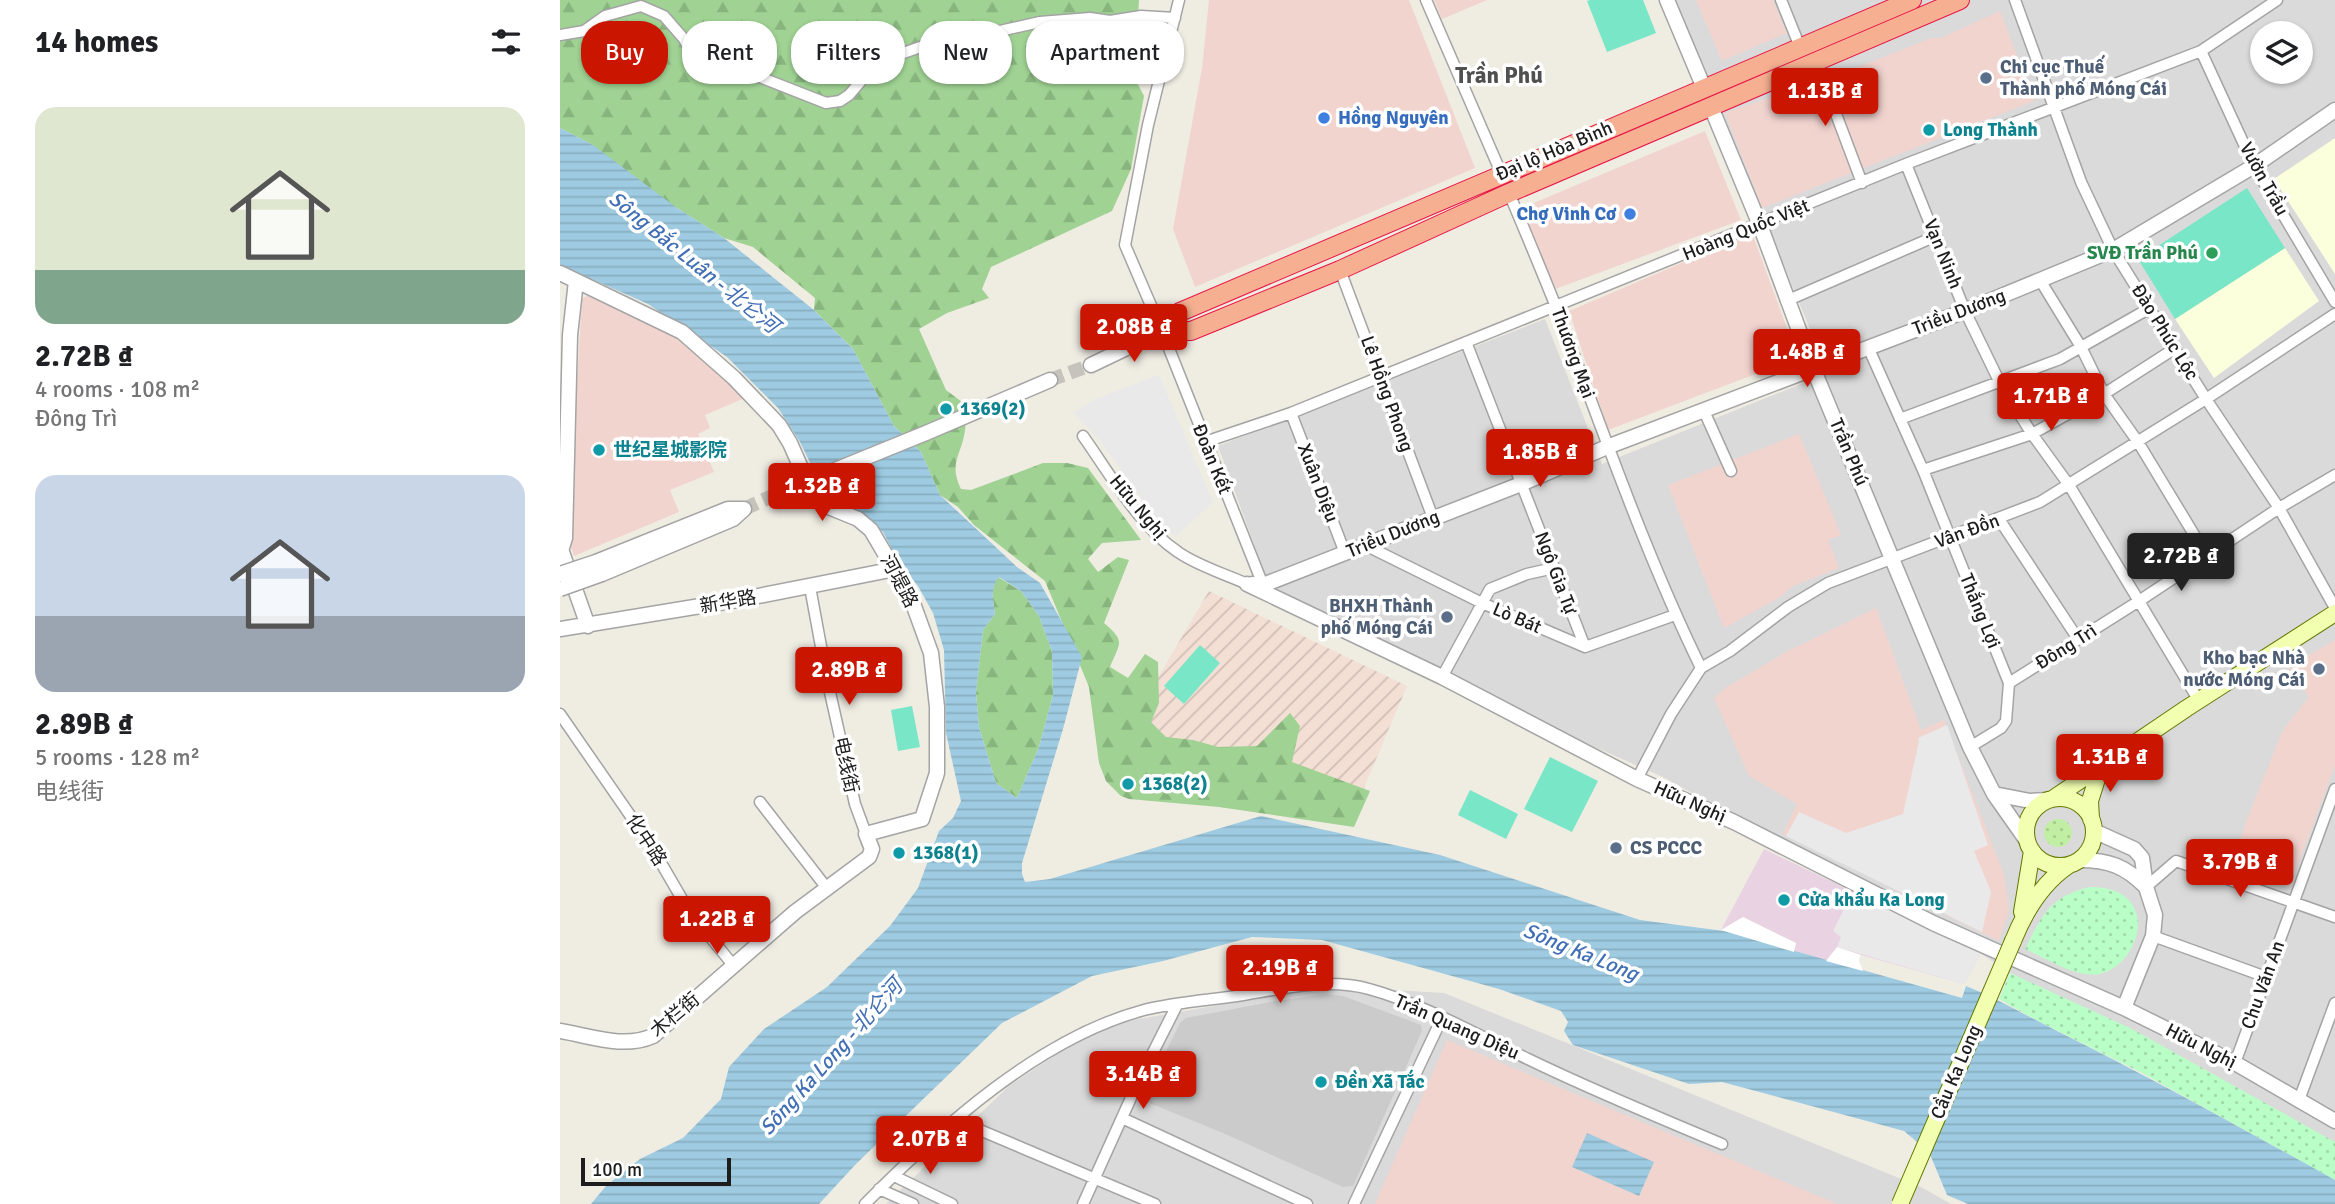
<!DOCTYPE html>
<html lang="en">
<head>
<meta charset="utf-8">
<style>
  :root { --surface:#fff; --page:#f6f6f6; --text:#202124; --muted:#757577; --accent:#ca1500 }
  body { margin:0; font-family:Signika,"Noto Sans SC",sans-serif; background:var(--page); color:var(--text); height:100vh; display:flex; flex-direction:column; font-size:26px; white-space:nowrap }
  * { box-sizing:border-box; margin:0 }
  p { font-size:23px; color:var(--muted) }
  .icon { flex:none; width:38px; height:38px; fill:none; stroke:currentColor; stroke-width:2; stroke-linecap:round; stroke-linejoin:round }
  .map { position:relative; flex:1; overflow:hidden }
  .drawer { display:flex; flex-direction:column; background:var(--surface); width:560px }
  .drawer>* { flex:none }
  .banner { position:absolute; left:21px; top:21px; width:665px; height:63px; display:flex; gap:14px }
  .buttons { position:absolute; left:1690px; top:21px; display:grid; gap:14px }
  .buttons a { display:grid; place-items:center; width:63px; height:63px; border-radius:50%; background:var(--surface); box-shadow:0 2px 5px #0004; font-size:35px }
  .scale { position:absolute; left:21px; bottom:18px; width:150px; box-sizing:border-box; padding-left:7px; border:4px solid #1d1d1d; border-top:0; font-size:19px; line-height:24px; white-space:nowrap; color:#1d1d1d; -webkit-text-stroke:5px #fff; paint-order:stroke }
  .price { position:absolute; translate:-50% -60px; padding:0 16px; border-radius:7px; background:var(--accent); color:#fff; font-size:23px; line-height:46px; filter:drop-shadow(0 2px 4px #0008) }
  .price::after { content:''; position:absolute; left:50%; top:42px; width:21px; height:16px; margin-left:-10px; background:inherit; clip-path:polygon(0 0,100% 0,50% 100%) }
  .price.current { background:#222; color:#fff }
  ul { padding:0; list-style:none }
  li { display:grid; align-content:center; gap:14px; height:371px; padding:0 35px }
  li span { display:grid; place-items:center; height:217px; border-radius:21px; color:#555 }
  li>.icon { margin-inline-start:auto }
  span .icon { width:126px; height:126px; fill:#fffc; stroke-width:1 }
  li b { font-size:30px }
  h2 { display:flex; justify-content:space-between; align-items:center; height:84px; padding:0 35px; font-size:30px }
  .chip { padding:0 24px; border-radius:28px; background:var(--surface); box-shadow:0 2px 5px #0004; font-size:24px; line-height:63px }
  .chip.current { background:var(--accent); color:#fff }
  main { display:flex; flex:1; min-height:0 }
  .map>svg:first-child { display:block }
  .residential { fill:#dbdada; fill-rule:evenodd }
  .commercial { fill:#f2d4cf }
  .industrial { fill:#e9d3e3 }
  .education { fill:#fbffdb }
  .religious { fill:#cbcbcb }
  .military { fill:url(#military-furrows) }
  .grass { fill:url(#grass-dots) }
  .forest { fill:url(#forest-firs) }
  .park { fill:url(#park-dots) }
  .pitch { fill:#79e6c7 }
  .parking { fill:#e9e9e9 }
  .water { fill:url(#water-rules); fill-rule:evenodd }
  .pier { fill:#fff }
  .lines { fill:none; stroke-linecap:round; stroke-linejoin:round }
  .tertiary-tunnel { stroke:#c5c3bb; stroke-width:14; stroke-dasharray:14 7; stroke-linecap:butt }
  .minor-casing { stroke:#a4a4a4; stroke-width:13 }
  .tertiary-casing { stroke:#a4a4a4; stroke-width:17 }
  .secondary-casing { stroke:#5f7800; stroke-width:18 }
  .trunk-casing { stroke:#e81547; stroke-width:20 }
  .minor { stroke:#fff; stroke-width:10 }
  .tertiary { stroke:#fff; stroke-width:14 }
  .secondary { stroke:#f3ffb0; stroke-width:16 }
  .trunk { stroke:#f6b091; stroke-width:18 }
  .tertiary-bridge-casing { stroke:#a4a4a4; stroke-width:17; stroke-linecap:butt }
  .secondary-bridge-casing { stroke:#5f7800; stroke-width:18; stroke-linecap:butt }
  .tertiary-bridge { stroke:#fff; stroke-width:14 }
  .secondary-bridge { stroke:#f3ffb0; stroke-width:16 }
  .service-dot { fill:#5c6f8a; stroke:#fff; stroke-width:2.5 }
  .shop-dot { fill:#3f7fe0; stroke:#fff; stroke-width:2.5 }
  .culture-dot { fill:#0f9aa8; stroke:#fff; stroke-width:2.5 }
  .leisure-dot { fill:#2e9e5b; stroke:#fff; stroke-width:2.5 }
  .labels { text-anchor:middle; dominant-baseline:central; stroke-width:7; stroke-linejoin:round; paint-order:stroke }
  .service-label { font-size:19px; font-weight:bold; fill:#4e5e75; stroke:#fff; text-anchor:start }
  .shop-label { font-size:19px; font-weight:bold; fill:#366cbe; stroke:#fff; text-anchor:start }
  .culture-label { font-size:19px; font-weight:bold; fill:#0d838f; stroke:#fff; text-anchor:start }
  .street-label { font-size:19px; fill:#1d1d1d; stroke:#fff }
  .leisure-label { font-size:19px; font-weight:bold; fill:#27864d; stroke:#fff; text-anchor:end }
  .water-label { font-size:21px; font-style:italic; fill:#416fb5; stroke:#fff }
  .quarter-label { font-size:23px; font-weight:bold; fill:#505050; stroke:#fff }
</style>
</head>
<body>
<main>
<section class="drawer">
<h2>14 homes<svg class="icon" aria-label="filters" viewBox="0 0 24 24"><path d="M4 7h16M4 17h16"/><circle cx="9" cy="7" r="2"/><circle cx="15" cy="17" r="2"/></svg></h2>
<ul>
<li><span style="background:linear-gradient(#dfe7d0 75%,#7fa58c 0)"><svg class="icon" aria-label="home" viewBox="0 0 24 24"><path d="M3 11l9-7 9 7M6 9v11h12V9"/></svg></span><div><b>2.72B ₫</b><p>4 rooms · 108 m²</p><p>Đông Trì</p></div></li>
<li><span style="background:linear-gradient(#c9d6e8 65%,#9aa5b1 0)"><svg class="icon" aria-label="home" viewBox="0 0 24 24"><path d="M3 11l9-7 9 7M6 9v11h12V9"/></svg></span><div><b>2.89B ₫</b><p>5 rooms · 128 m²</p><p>电线街</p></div></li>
</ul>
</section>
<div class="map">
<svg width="1775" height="1204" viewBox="0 0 1775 1204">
  <defs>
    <pattern id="military-furrows" width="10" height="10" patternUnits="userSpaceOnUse" patternTransform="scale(1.75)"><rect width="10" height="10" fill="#f3dfd4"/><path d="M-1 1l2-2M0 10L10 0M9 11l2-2" fill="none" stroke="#d0bfb6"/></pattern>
    <pattern id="grass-dots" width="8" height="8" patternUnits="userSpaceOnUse" patternTransform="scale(1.75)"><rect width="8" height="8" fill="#c0eea3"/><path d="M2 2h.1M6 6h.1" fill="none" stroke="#a5cc8c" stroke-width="1.8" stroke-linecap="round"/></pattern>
    <pattern id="forest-firs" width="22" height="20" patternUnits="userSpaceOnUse" patternTransform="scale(1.75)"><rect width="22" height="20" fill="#9fd293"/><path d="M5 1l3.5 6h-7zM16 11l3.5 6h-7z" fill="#88b47e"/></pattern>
    <pattern id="park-dots" width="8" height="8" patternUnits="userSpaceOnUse" patternTransform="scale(1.75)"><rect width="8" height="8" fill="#bafec7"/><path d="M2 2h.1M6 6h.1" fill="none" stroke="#9fd9aa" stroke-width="1.8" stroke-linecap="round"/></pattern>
    <pattern id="water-rules" width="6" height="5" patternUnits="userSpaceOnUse" patternTransform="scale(1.75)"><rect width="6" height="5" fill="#9ecbe1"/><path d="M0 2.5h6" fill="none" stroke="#88aec1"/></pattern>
  </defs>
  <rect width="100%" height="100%" fill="#efece2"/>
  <!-- residential -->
  <path class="residential" d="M1115,0H1775V1154L1450,973L1420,953L1103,777L717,607L658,446L985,319L1042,464L1268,373ZM1703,33H1741V72H1703Z
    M767,986L884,993L1361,1187L1391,1204H326L449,1086L539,1026Z"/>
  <!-- commercial -->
  <path class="commercial" d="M649,0H849L915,168L635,287L613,229L642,68Z
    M874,0H927L882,19Z
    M1136,0H1213L1227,33L1162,61Z
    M1440,11L1474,101L1202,208L1165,113L1304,65L1371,38H1381Z
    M1145,131L1181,220L990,291L959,209Z
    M1192,233L1238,358L1048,430L1009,311Z
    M31,293L118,337L175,386L185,398L145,415L150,428L138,434L154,472L110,490L119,512L14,556L8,538L22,299Z
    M1239,434L1281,535L1268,540L1279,568L1233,586L1220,597L1164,628L1108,485Z
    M1316,608L1361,730L1384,720L1444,875L1449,910L1439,941L1223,834L1237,804L1189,776L1154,698L1164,689L1226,652Z
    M1775,640V766L1729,887L1671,867L1686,822L1723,730L1749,697L1729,667Z
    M887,1040L1277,1204H815Z"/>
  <!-- industrial -->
  <path class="industrial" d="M1204,849L1421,953L1404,984L1301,955L1299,960L1303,971L1161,930Z"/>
  <!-- education -->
  <path class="education" d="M1775,138V274L1714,179Z
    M1725,248L1759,301L1654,378L1615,319Z"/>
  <!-- religious -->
  <path class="religious" d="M766,994L783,996L861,1025L862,1031L793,1186L783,1187L663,1133L587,1102L585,1094L620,1023L626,1018L716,1001Z"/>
  <!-- military -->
  <path class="military" d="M649,591L847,686L789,823L544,769Z"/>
  <!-- grass -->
  <path class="grass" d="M1484 833a14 14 0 1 1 28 0a14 14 0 1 1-28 0Z"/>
  <!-- forest -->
  <path class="forest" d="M0,0H579L577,33L561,44L567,63L584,96L571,169L552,211L431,267L422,289L429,298L387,313L359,329L386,390L402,402C403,410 407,421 405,430C402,455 388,462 401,489L411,490L483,463H507L528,468L581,540L542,543L528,559L538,572L558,557L569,560L544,623C566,642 560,642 550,667L568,678L585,654L598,662L599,703L591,722L606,737L633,740L658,747L697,746L730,713L740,726L732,762L810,791L794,827L659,807L569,799L561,796L546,781L539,763L529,687L485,581L414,525L398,507L380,495L361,452L334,426L293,349L254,310L255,298L193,247L164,238L117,208L99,220L33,145L0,128Z
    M438,577L461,591L479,616L492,652L493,695L479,747L457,798L436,783L419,727L416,693L423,630L435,614C433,600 430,588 438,577Z"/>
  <!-- park -->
  <path class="park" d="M1529,887C1611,886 1576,983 1525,974C1505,971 1484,957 1465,949C1482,915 1490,897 1529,887Z
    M1450,973L1572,1029L1775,1142V1180L1582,1073L1478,1021L1439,999Z"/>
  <!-- pitch -->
  <path class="pitch" d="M1030,0H1083L1096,33L1047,52L1027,1Z
    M1687,188L1725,248L1615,319L1578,259Z
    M640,645L660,663L624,704L604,686Z
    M352,706L360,747L338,751L331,710Z
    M990,757L1038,781L1012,832L964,809Z
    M910,790L958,814L946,839L898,815Z"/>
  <!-- parking -->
  <path class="parking" d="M599,375L653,502L615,537L595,517L541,442L514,413L533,400Z
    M1387,725L1428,845L1414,851L1431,892L1422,932L1226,836L1239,812L1286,833L1343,814L1359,741L1358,738Z
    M1288,891L1421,953L1404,984L1277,947L1281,937L1273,931L1286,905Z"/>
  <!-- water -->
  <path class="water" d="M0,128L33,145L117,208L164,238L254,310L293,349L334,426L361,452L380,495L457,567L480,583L522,657L503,729L462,863V874L465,882L490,879L701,816L880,855L1080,920L1164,931L1402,998L1406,986C1438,999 1467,1016 1497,1031C1592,1078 1683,1129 1775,1180V1204H1408L1387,1195L1369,1152L1344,1131L1162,1082L1129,1084L1013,1045L1004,1031L1008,1022L1001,1011L939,989L762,940L692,937L603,961L532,976L442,1023L296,1164L259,1204H31L46,1186L80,1159L123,1138L161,1099L169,1067L204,1029L267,987L330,926L358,888L379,831L393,818L401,801L386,733L384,650L373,613L358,586L339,563L323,532L278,494L263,489L240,442L218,408L167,357L88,304L0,265ZM439,577L461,591L479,616L492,652L493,695L479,747L457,798L436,783L419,727L416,693L423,630L435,614C433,600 430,588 439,577Z
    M1027,1133L1094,1162L1079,1196L1012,1167Z"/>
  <!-- pier -->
  <path class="pier" d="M1183,917L1236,943L1234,952L1161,930Z
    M1277,947L1301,955L1299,960L1303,971L1266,961Z"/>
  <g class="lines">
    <!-- tertiary-tunnel -->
    <path class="tertiary-tunnel" d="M490,380L531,365
      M184,509L221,492"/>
    <defs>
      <path id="minor" d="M619,0L588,125L565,245L602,331L703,585
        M866,0L942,175
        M1221,0L1240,47
        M1455,0L1521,182L1553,250L1646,399L1719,508L1775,608
        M0,35L24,31L45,16L81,6L104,16L124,39L133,55L148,64L174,67L266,103L280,101L289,95L317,62L378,41L431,33L480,22L530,18L550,21L581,16L615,18
        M1641,51L1694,166L1775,302
        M1256,61L1302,183
        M1346,164L1405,311L1440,383L1472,434L1509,485L1639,701
        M949,193C965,231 981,269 996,307C1042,428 1084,551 1141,668
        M780,270L873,518
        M1480,280L1521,347L1544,394L1578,442L1647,556
        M1226,301L1376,236
        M906,342L1025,647
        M1308,347L1363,470L1449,683L1446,721L1441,728L1410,747
        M1144,411L1171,471
        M731,413L785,553
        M1340,419L1500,359L1590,308
        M523,436C550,474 579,526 618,552C638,566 665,574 687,584
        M645,442L731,413L1346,164L1641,51L1717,0
        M1363,470L1472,434L1544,394L1614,349
        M1439,519L1518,639
        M805,545L922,603L1025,647L1115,615
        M250,587L267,679L295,804L306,834
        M882,677L930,589L967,574L994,568
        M1449,683L1579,601L1719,508L1775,475
        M0,714L90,844L129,911L173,965
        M1077,779L1111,714L1141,668L1170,651L1228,607L1268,583L1480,502L1646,399L1775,314
        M200,802L266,887
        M1586,887L1616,861L1775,917
        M1593,936L1706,977
        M1675,1063L1775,789
        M1739,1100L1775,1003
        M562,1118L747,1204
        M396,1120L595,1204
        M334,1176L392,1204
        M319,1189L353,1204
        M305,1204C380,1128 479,1038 584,1010C616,1002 651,1000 683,995C725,988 768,978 809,989C861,1003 919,1036 968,1059C1032,1090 1097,1117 1162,1144
        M523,1204L579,1080L617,1005
        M794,1204L882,1018"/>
      <path id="tertiary" d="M1107,0L1144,88
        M1151,107L1200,225L1253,368L1410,747L1434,794L1467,841
        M0,273L122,332L174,378L219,425L230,443L249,486L262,501L271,508L298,519L311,530L351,598L371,653L377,707V773L362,819L306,834L312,849L309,857L235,912L93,1036C63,1049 31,1036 0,1031
        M531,365L602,331
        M366,433L490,380
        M2,552L28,626
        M0,554L5,538L10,335L16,281
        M36,562L168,509H184
        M42,574L173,519L184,509
        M687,584L882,677L1077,779L1174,822L1373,923L1564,1008L1675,1063L1775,1121
        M692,584L703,585L961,484L1047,447L1405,311L1553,250L1694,166L1775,110
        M0,629L183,599L335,569
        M1434,794L1470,801L1487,800
        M1534,831L1574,849L1582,858L1586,887L1595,915L1593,936L1564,1008
        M1519,860C1549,860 1565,866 1586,887"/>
      <path id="secondary" d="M1494,798L1627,708L1775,613
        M1466 832a34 34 0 1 1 68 0a34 34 0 1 1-68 0Z
        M1531,819L1530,801L1541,766
        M1462,912L1472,851
        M1453,941C1465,911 1482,883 1509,865"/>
      <path id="trunk" d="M602,331H631L780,270L949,193L1400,0
        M602,331L620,312L1352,0"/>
    </defs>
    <!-- minor casing -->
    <use href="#minor" class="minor-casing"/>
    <!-- tertiary casing -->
    <use href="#tertiary" class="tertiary-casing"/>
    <!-- secondary casing -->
    <use href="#secondary" class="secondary-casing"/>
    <!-- trunk casing -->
    <use href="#trunk" class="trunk-casing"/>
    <!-- minor -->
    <use href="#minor" class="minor"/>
    <!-- tertiary -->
    <use href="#tertiary" class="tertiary"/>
    <!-- secondary -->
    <use href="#secondary" class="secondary"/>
    <!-- trunk -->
    <use href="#trunk" class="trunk"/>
    <defs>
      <path id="tertiary-bridge" d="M221,492L366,433
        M0,574L36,562
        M0,589L42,574"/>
      <path id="secondary-bridge" d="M1340,1204L1453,941"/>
    </defs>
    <!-- tertiary-bridge casing -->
    <use href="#tertiary-bridge" class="tertiary-bridge-casing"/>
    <!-- secondary-bridge casing -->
    <use href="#secondary-bridge" class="secondary-bridge-casing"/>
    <!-- tertiary-bridge -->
    <use href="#tertiary-bridge" class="tertiary-bridge"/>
    <!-- secondary-bridge -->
    <use href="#secondary-bridge" class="secondary-bridge"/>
  </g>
  <!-- markers -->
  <g class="service-dot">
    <circle cx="1426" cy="78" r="7"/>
    <circle cx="887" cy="617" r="7"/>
    <circle cx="1759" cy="669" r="7"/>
    <circle cx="1056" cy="848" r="7"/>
  </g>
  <g class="shop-dot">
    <circle cx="764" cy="118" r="7"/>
    <circle cx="1070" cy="214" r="7"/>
  </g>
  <g class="culture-dot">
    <circle cx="1369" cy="130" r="7"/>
    <circle cx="386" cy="409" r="7"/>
    <circle cx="39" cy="450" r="7"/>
    <circle cx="568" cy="784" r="7"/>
    <circle cx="339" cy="853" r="7"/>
    <circle cx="1224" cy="900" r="7"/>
    <circle cx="761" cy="1082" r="7"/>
  </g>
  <circle class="leisure-dot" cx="1652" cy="253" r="7"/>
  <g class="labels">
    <!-- service labels -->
    <g class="service-label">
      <text x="1440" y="67">Chi cục Thuế<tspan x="1440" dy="22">Thành phố Móng Cái</tspan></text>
      <text x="873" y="606" text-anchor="end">BHXH Thành<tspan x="873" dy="22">phố Móng Cái</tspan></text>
      <text x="1745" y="658" text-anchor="end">Kho bạc Nhà<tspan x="1745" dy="22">nước Móng Cái</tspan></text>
      <text x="1070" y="848">CS PCCC</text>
    </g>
    <!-- shop labels -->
    <g class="shop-label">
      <text x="778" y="118">Hồng Nguyên</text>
      <text x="1056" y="214" text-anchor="end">Chợ Vinh Cơ</text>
    </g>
    <!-- culture labels -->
    <g class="culture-label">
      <text x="1383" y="130">Long Thành</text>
      <text x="400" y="409">1369(2)</text>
      <text x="53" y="450">世纪星城影院</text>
      <text x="582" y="784">1368(2)</text>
      <text x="353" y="853">1368(1)</text>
      <text x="1238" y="900">Cửa khẩu Ka Long</text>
      <text x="775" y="1082">Đền Xã Tắc</text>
    </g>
    <!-- street labels -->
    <g class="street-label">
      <text transform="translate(994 151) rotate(-23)">Đại lộ Hòa Bình</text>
      <text transform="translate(1704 179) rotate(61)">Vườn Trầu</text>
      <text transform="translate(1186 230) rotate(-22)">Hoàng Quốc Việt</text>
      <text transform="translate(1383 254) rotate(68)">Vạn Ninh</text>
      <text transform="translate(1399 312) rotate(-21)">Triều Dương</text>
      <text transform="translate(1605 332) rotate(58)">Đào Phúc Lộc</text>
      <text transform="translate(1013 353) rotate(70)">Thương Mại</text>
      <text transform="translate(827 394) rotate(70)">Lê Hồng Phong</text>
      <text transform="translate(1289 452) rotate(67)">Trần Phú</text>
      <text transform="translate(652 459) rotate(68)">Đoàn Kết</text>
      <text transform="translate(758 483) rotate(69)">Xuân Diệu</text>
      <text transform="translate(578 507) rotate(50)">Hữu Nghị</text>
      <text transform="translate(1407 531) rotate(-20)">Vân Đồn</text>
      <text transform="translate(833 534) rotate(-22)">Triều Dương</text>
      <text transform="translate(996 573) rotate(69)">Ngô Gia Tự</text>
      <text transform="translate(339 581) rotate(62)">河堤路</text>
      <text transform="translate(168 602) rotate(-10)">新华路</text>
      <text transform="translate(1420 611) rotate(68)">Thắng Lợi</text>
      <text transform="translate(957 618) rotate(23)">Lò Bát</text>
      <text transform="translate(1506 647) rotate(-32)">Đông Trì</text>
      <text transform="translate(286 765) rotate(78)">电线街</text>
      <text transform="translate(1130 802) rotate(24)">Hữu Nghị</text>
      <text transform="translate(86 840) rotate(57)">化中路</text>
      <text transform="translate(1703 985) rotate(-70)">Chu Văn An</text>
      <text transform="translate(115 1015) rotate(-40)">木栏街</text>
      <text transform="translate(897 1027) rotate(24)">Trần Quang Diệu</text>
      <text transform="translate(1641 1046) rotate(27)">Hữu Nghị</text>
      <text transform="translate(1396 1072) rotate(-67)">Cầu Ka Long</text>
    </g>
    <!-- leisure labels -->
    <g class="leisure-label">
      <text x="1638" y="253">SVĐ Trần Phú</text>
    </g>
    <!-- water labels -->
    <g class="water-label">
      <text transform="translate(134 262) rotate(39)">Sông Bắc Luân - 北仑河</text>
      <text transform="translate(1021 952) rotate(22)">Sông Ka Long</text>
      <text transform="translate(271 1057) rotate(-48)">Sông Ka Long - 北仑河</text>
    </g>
    <!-- quarter labels -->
    <g class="quarter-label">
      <text x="939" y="75">Trần Phú</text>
    </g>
  </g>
</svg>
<div class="buttons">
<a><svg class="icon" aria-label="layers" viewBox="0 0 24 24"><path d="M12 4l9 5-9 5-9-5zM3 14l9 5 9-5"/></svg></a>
</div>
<div class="scale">100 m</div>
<b class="price" style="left:1265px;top:128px">1.13B ₫</b>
<b class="price" style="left:574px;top:364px">2.08B ₫</b>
<b class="price" style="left:1247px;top:389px">1.48B ₫</b>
<b class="price" style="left:1491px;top:433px">1.71B ₫</b>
<b class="price" style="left:980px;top:489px">1.85B ₫</b>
<b class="price" style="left:262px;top:523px">1.32B ₫</b>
<b class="price current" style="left:1621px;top:593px">2.72B ₫</b>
<b class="price" style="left:289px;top:707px">2.89B ₫</b>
<b class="price" style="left:1550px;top:794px">1.31B ₫</b>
<b class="price" style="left:1680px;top:899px">3.79B ₫</b>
<b class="price" style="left:157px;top:956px">1.22B ₫</b>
<b class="price" style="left:720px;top:1005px">2.19B ₫</b>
<b class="price" style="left:583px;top:1111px">3.14B ₫</b>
<b class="price" style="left:370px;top:1176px">2.07B ₫</b>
<div class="banner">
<a class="chip current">Buy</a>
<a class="chip">Rent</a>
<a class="chip">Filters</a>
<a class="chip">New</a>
<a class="chip">Apartment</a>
</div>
</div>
</main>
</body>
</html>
